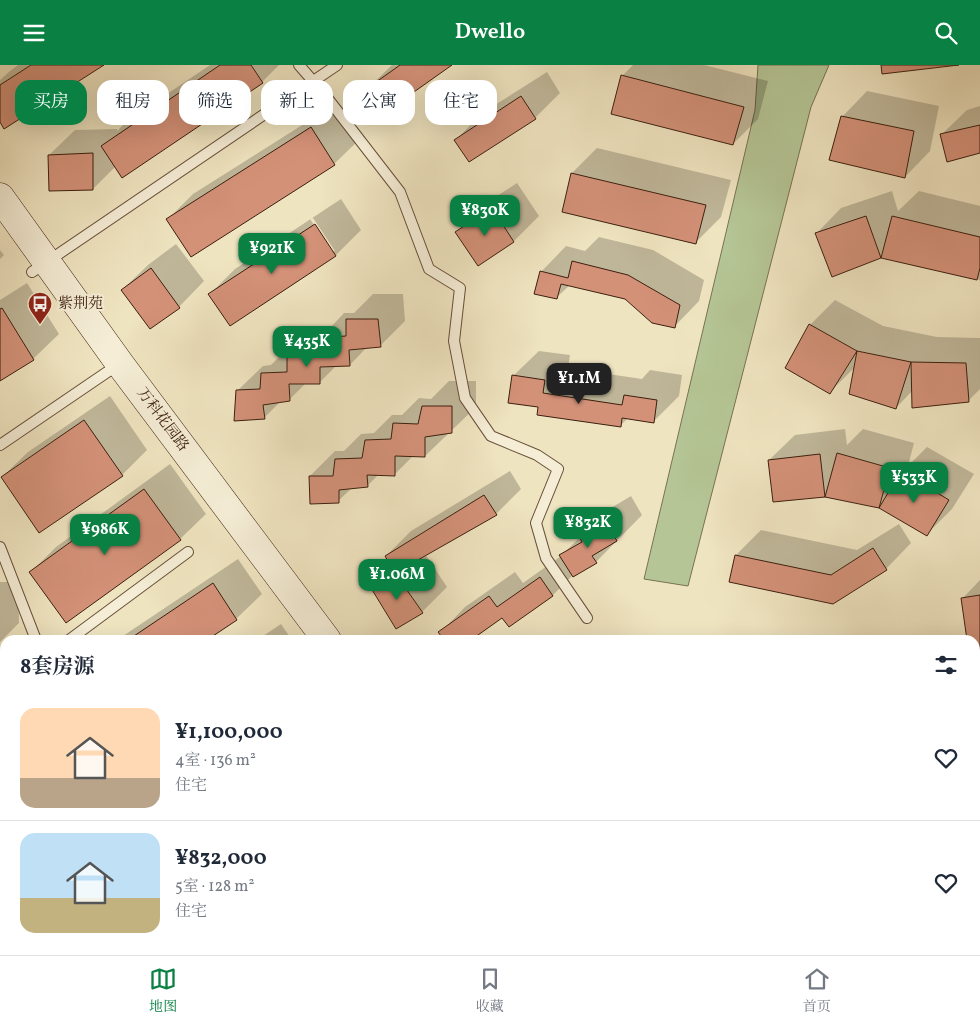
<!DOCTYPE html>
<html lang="zh">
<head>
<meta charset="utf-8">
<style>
  :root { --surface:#fff; --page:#f6f6f7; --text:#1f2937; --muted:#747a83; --line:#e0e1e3; --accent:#0b8043 }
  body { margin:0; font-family:Vollkorn,"Noto Serif SC",serif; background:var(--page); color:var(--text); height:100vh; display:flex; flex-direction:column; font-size:19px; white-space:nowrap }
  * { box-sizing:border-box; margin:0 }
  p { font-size:16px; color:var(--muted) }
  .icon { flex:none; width:28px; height:28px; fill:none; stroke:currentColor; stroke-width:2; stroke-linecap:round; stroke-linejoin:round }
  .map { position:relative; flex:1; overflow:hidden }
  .drawer { position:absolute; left:0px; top:570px; width:980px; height:320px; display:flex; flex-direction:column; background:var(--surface); border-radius:15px 15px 0 0; box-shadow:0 5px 20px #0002 }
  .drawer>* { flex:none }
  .top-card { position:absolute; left:15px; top:15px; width:500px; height:45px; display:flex; gap:10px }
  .price { position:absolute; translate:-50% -42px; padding:0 11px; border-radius:10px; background:var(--accent); color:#fff; font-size:16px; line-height:32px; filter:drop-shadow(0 1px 2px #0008) }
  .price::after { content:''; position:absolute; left:50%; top:30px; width:15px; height:11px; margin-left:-8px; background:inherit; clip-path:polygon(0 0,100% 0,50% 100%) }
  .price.selected { background:#222; color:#fff }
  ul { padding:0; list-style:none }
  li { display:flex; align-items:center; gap:15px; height:125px; padding:0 20px }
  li+li { border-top:1px solid var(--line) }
  li span { display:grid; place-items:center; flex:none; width:140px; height:100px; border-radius:15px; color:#555 }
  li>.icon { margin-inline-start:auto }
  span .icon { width:60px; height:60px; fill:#fffc; stroke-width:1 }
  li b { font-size:21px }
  h2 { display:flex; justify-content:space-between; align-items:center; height:60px; padding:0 20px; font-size:21px }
  .tag { padding:0 18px; border-radius:15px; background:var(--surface); box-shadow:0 5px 20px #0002; font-size:18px; line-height:45px }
  .tag.selected { background:var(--accent); color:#fff }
  header { display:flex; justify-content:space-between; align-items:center; height:65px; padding:0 20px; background:var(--accent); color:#fff; font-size:22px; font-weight:600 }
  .menu { display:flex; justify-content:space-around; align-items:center; height:70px; border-top:1px solid var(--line); background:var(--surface); font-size:14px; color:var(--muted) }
  .menu a { display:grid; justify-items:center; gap:2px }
  .menu .selected { color:var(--accent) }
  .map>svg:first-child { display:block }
  .green { fill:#b5c595; stroke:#787252 }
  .shadow { fill:#0003; fill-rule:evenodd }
  .building { fill:#d39178; stroke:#3c1f0e }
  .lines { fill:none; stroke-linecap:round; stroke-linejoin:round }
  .lane-casing { stroke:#69503a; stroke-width:12 }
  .secondary-casing { stroke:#3c1f0e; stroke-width:29 }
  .lane { stroke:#f5edd6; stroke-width:10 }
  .secondary { stroke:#f5edd6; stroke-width:28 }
  .labels { text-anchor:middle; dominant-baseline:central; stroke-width:4; stroke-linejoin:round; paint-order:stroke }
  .poi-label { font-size:15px; fill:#3c1f0e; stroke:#f5edd6; text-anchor:start }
  .street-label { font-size:15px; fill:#3c1f0e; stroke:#f5edd6 }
</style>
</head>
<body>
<header><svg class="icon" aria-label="menu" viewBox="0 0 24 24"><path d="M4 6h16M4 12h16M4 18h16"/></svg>Dwello<svg class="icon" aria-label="search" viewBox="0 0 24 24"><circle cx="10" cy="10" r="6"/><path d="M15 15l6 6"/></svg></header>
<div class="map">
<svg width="980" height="890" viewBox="0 0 980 890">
  <rect width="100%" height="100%" fill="#efe4c0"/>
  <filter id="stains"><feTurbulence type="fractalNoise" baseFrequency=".004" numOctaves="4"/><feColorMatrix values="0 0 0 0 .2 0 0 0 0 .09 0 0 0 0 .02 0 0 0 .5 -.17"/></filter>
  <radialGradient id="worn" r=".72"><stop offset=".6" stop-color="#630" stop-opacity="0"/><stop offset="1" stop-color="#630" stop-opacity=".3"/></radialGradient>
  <!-- green -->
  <path class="green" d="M758,0H829L811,42L688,521L644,514L755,45Z
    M411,885H529L532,890H404Z"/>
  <!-- shadow -->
  <path class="shadow" d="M18,0H102L0,55V15L10,6Z
    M210,0H279L262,17L122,111L116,101L93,124L49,90L75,65L117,64V66L127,56Z
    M392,0H450L364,27Z
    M633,0H704L768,16L758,54L733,79L622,11Z
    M547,7L560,28L535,53L456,75L481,49Z
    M867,26L939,41L930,86L905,112L842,52Z
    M337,38L360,74L334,99L168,154L193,129Z
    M980,41V87L941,70L967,45Z
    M597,83L731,115L721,152L696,177L572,108Z
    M517,118L539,151L514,176L457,167L482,141Z
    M892,126L898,146L919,126L980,141V216L978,214L881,191L832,211L816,169L841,143Z
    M341,134L361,165L336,190L210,229L235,204ZM313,153L335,186H332L310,154Z
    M599,172L653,185L704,215L699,236L674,262L626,233L570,220L556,233L541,207L566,181L585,186Z
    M176,179L204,216L179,242L150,263L122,225L148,200Z
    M0,185L4,190L0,194Z
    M27,218L59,269L33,294L0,314V235Z
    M373,229H403L405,256L380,281L367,282L350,300H337L320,317L306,318L289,335L281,336L264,353L237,326L263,301L271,300L288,283H295L314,264H329L344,248H354Z
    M835,235L883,261L937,272L980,273V324L968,336L913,325L896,343L855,302L829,328L810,260Z
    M539,286L570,290L568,303L642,314L650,305L682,310L679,331L654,356L628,353L620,361L539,341L513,311Z
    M449,316H476V342L425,391H413L394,410L379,409L367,421L352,423L338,436L310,411L335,386H344L361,369L374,368L392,350H402L419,333L431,334Z
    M110,331L147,385L122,410L2,412L28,387Z
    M845,364L847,380L863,364L914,378L908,401L927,382L974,409L952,444L927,469L879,442L825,430L774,435L769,395L795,370Z
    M170,399L206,449L180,474L66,556L31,507L56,482Z
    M510,406L521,424L496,449L425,489L447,522L422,547L397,562L372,523L393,502L386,491L411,466Z
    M631,431L642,450L596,497L573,510L553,530L509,561L502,551L468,575H445L440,568L465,542L515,507L523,518L561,491L606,446Z
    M899,459L911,478L886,504L833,537L736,490L761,465L857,485Z
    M238,494L262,529L236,554L205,575H117Z
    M980,515V629H977L975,614V575H969L962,534Z
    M0,517H18L19,558L0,577Z
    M281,559L292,575H257Z
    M0,611H5V687H0Z
    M975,639L980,641V714L975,712Z
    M0,704H5V775H0Z
    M975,751H980V797L975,802Z
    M0,816H5V879H0Z
    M218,885H233L237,890H210Z
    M822,885H880L872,890H817Z
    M765,887L790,890H762Z"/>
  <!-- building -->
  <path class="building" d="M31,0H104L4,64L0,57V20Z
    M220,0H251L263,18L122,113L101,81Z
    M400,0H452L380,51L362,27Z
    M881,0H959L882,9Z
    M621,10L744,42L733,80L611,49Z
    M521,31L536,54L469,97L454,75Z
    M841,51L914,66L905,113L829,95Z
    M980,60V88L947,97L940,69Z
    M311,62L335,100L191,192L166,154Z
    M93,88V125L49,126L48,90Z
    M571,108L706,140L696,179L562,147Z
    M492,143L514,177L478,201L455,167Z
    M866,151L881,193L832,212L815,168Z
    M892,151L980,172V203L977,215L881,193Z
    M315,159L336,191L230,261L208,229Z
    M572,196L628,210L680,240L675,263L652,258L625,234L561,219L557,234L534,229L540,206L568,213Z
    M151,203L180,243L150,264L121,225Z
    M2,243L34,295L0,316V244Z
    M346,254H378L381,282L349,285L350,301L320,302V319H289L290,336L263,340L265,354L234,356L236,325L260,324L261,308L287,307V289L317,288L318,273L346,271Z
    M809,259L857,286L830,329L785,303Z
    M857,286L911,297L896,344L849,329Z
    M911,297L966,298L969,337L912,343Z
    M512,310L545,315L543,328L622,340L624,330L657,335L654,358L622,353L621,362L537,350L538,342L508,338Z
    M422,341H452V368L425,372V392L395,391V411L367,410L368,422L339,425V438L310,439L309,411H333L335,394L362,393L365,375L391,374L393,358L418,359Z
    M84,355L123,411L39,468L1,412Z
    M837,388L890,403L879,443L825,432Z
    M820,389L825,432L773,437L768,395Z
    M901,406L949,435L927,471L879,443Z
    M144,424L181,475L66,558L29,507Z
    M484,430L497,450L395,508L385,491Z
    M605,456L617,476L592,491L597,498L573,512L559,490L582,477L579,471Z
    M873,483L887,505L833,539L729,517L735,490L831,510Z
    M395,508L423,548L396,564L371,523Z
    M540,512L553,531L509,562L502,553L471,575H444L438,567L489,531L497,542Z
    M213,518L237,555L207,575H128Z
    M980,530V630L976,631L975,575H967L961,533Z
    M0,636H5V688H0Z
    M975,673L980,675V715L975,713Z
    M0,728H5V777H0Z
    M0,841L5,842V880H0Z
    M106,885H127L119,890H109Z
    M628,885H692L671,890H644L627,887Z
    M831,885H882L875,890H824Z"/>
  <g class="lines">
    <defs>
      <path id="lane" d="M299,0L325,30L400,127L429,204L460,223L454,276L465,333L491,371L537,390L558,404L536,458L546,493L587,553
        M32,207L337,0
        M0,380L119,299
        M0,482L36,575
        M69,575L188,487
        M0,601L5,600
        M0,809H5
        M975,847L980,842
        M223,885L226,890
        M185,890L192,885
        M377,890L384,885
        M936,890L940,885"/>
      <path id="secondary" d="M0,132L120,299L327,575
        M537,885L541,890"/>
    </defs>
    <!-- lane casing -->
    <use href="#lane" class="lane-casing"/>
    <!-- secondary casing -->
    <use href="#secondary" class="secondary-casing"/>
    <!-- lane -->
    <use href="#lane" class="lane"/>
    <!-- secondary -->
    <use href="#secondary" class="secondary"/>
  </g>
  <!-- icons -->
  <defs>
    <symbol id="bus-pin" viewBox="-11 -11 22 30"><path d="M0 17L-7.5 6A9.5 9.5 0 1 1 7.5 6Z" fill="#8f2418" stroke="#f5edd6"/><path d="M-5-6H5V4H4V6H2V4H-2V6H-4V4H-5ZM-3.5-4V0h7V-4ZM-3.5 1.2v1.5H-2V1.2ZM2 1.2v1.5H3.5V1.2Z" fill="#fff"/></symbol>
  </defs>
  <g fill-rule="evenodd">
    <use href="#bus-pin" x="26" y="225" width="28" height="38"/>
  </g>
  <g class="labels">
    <!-- poi labels -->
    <g class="poi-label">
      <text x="58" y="239">紫荆苑</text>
    </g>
    <!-- street labels -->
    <g class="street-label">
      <text transform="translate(162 355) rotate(53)">万科花园路</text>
    </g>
  </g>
  <rect width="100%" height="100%" filter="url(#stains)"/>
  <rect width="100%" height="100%" fill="url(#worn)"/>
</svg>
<b class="price" style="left:485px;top:172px">¥830K</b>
<b class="price" style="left:272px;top:210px">¥921K</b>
<b class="price" style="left:307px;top:303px">¥435K</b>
<b class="price selected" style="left:579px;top:340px">¥1.1M</b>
<b class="price" style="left:914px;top:439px">¥533K</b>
<b class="price" style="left:588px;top:484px">¥832K</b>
<b class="price" style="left:105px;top:491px">¥986K</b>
<b class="price" style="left:397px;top:536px">¥1.06M</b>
<div class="top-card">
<a class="tag selected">买房</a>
<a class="tag">租房</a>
<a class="tag">筛选</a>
<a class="tag">新上</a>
<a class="tag">公寓</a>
<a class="tag">住宅</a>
</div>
<section class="drawer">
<h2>8套房源<svg class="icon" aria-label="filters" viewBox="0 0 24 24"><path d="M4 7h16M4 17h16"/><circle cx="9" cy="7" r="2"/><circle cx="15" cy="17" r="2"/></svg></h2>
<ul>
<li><span style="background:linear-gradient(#ffd9b3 70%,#b9a48a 0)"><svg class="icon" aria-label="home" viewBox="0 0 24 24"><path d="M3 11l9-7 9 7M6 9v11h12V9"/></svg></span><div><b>¥1,100,000</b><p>4室 · 136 m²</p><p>住宅</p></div><svg class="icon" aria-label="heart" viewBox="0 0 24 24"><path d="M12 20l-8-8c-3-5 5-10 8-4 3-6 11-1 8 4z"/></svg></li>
<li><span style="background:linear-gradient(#bfe0f5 65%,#c2b280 0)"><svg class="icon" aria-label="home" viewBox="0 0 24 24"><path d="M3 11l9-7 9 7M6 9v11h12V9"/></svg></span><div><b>¥832,000</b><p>5室 · 128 m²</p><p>住宅</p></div><svg class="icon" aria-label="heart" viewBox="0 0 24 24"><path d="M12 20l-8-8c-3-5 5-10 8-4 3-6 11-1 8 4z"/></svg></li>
</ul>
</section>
</div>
<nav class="menu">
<a class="selected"><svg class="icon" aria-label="map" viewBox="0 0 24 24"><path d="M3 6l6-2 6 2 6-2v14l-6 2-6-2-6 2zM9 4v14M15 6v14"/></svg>地图</a>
<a><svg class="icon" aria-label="saved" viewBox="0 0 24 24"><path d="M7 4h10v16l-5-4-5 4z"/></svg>收藏</a>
<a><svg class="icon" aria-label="home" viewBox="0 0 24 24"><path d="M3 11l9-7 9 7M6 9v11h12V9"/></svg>首页</a>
</nav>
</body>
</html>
